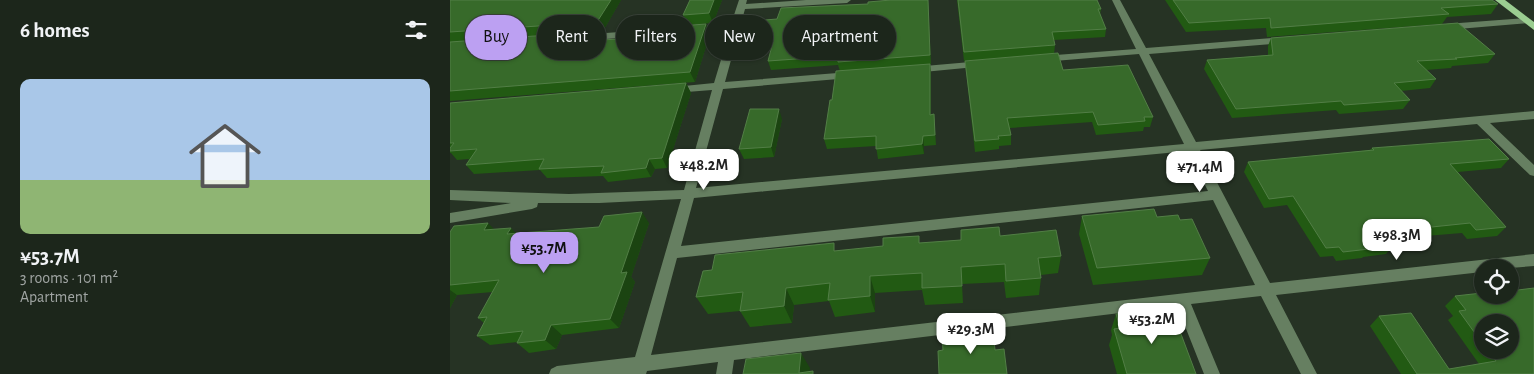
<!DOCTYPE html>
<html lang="en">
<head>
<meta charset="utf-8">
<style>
  :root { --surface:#1c261b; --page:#293228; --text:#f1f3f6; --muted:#a0a5a3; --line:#3a433a; --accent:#bca0f2 }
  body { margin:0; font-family:"Alegreya Sans",sans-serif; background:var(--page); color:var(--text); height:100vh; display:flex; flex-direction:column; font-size:19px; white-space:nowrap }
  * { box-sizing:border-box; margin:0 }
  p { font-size:16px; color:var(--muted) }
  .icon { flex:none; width:28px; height:28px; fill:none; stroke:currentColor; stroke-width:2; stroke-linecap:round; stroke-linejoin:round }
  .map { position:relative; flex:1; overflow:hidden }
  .panel { display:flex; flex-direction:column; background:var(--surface); width:450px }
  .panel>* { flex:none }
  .guide { position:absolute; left:15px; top:15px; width:475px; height:45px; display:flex; gap:10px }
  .buttons { position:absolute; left:1024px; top:259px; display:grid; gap:10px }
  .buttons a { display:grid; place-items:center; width:45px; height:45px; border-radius:50%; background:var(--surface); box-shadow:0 1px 4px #0004,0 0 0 1px var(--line); font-size:25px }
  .price { position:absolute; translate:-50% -42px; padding:0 11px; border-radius:10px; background:#fff; color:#222; font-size:16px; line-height:32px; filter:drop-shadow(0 1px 2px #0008) }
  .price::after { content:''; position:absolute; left:50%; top:30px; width:15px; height:11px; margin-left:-8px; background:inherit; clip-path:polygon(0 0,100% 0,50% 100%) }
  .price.on { background:var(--accent); color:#111 }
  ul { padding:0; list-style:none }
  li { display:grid; align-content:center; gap:10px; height:265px; padding:0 20px }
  li span { display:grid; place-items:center; height:155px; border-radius:10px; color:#555 }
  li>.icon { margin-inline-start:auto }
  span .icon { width:90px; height:90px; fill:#fffc; stroke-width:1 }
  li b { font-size:21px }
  h2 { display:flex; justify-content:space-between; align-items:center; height:60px; padding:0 20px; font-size:21px }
  .chip { padding:0 18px; border-radius:22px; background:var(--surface); box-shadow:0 1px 4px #0004,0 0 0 1px var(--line); font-size:18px; line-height:45px }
  .chip.on { background:var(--accent); color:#111 }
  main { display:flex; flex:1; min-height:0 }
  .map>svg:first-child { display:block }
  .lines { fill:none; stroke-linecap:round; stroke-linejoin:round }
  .minor { fill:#667f61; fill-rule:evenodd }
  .major { fill:#9bce91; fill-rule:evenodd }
  .wall { fill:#225a13; fill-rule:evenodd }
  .shaded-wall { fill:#1b4411 }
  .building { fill:#376a2a; stroke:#527e46 }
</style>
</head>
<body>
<main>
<section class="panel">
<h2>6 homes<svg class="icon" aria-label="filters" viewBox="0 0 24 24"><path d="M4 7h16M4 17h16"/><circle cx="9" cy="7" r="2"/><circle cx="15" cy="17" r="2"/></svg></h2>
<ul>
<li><span style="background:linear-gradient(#a9c7e8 65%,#8fb573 0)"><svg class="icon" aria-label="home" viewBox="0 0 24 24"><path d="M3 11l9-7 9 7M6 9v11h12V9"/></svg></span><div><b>¥53.7M</b><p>3 rooms · 101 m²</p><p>Apartment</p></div></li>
</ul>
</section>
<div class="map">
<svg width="1084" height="374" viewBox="0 0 1084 374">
  <rect width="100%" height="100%" fill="#263324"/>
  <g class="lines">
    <!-- minor -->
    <path class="minor" d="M289,0H297L296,4L356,0H401L397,3L295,9L275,82L400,72L405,75L400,78L273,89L246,188L734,144L689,54L592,62L587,59L592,56L686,49L662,0H670L696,48L836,37L841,40L836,43L699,54L746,142L1084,111V119L1040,123L1084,165V176L1080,175L1027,124L750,150L820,283L1084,254V266L1060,268H1032V272L826,295L867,374H851L811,296L741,304L770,374H754L727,306L284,360L282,374H266L268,362L197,371L196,374H99L101,369L107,366L185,357L231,199L149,203H88L87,207L82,209L0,223V213L61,203L0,200V190L119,194L234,190L262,90L224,93L219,90L224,87L264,83L280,30L128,41L123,38L128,35L281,24ZM738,151L758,191L231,246L244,198ZM763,200L805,285L201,355L227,258Z
      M1076,18L1079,19V23L996,30L991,27L996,24Z
      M532,61L536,62V66L463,73L458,70L463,67Z"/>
    <!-- major -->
    <path class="major" d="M1045,0H1055L1084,22V30Z"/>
  </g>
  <!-- wall -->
  <path class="wall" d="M0,0H171L153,31L25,40L153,37L154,40L260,33L245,82L0,101Z
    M240,0H272L263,23L238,25L233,15Z
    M478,0L481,64H480L481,74V115L484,114L486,145L474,146V154L428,159L426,146L377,149L374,139L382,100L390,71L388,65L321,70L318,61L321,51L300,52L297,44L327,19L418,4Z
    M507,0H647L651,9L650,14L656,29L655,37L604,40L605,45L604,54L514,61Z
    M715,0H1042L1048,4L1041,14L997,17L992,24L817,37L816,28L736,32Z
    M821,38L1045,54L1038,63L1002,66L1001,68L976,70L986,79L980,88L951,91L960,100L953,109L889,114L886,110L782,118L754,69L757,60L818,55V46Z
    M515,61L613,70L703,117L700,127H694L693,131L646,135L642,122L560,128L561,135V145L549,146V149L525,152L516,71Z
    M236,83L241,93L217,168L205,169L201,177L158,182L153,176L97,178L90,170L24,174L16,165L19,159L7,160L1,153H0V103Z
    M332,119L324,157L294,159L289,149Z
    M922,148L1059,159L1051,168L1008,172L1056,227L1047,236L1017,239L1012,233L939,239L943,245L936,254L913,257L912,258L886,261L883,256L870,257L837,205L814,208L794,172L798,162L920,150Z
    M632,216L707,217L760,258L752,275L643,285L629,234Z
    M199,223L181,277L185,282L169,328L112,335L106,349L79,353L67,343L68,342L40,345L27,336L34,323L28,318L43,292L7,295L0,308V232L45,230L66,234Z
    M550,236L611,256L608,273L591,275V278L589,295L556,298L554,282L512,284L513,303L475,305L472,290L425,293V312L385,317L379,301L344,305L342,323L300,327L290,311L258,314L246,297L262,270L387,251L470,243L511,240Z
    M1084,288V374H951L920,326L929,316L961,313L999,369L1029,364L998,320L1003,316L995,306L1005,296L1032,293V295H1060V291ZM1032,322H1060V350H1032Z
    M666,314L720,327L746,374H667L659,345L662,335L661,330Z"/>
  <!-- shaded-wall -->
  <path class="shaded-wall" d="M161,0H171L153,31L147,22Z
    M264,0H272L263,23L259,13Z
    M256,24L260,33L245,82L240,72Z
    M141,32L147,41L138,38Z
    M480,64L481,74V125L480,115Z
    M236,83L241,93L217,168L212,158Z
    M329,109L332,119L324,157L321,147Z
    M473,136L474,146V154L472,144Z
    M199,159L205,169L201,177L196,168Z
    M192,212L199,223L181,277L185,282L169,328L160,319L171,273Z
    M38,223L48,233L34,230Z
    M61,228L71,238L57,234Z
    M420,276L425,293V312L420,296Z
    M336,288L344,305L342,323L334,306Z
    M0,290L7,295L0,308Z
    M101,325L112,335L106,349L95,340Z
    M351,353L360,368L359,374L349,373Z"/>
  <!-- building -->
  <path class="building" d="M0,0H161L147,22L0,32Z
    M240,0H264L259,13L233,15Z
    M441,0H478L480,55L388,62V56L318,61L323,42L297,44L303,21L327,19L331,8L418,4V2Z
    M508,0H647L651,9H648L656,29L602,32L605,45L514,52Z
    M723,0H1042L1048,4L991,8L999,14L821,28L820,18L739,23Z
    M1008,23L1045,54L1005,58L1007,59L967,61L986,79L944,83L960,100L894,105L891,101L786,109L757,60L823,55L821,38Z
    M256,24L240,72L0,91V42L141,32L138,38L153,37L151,40L225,36L229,26Z
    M608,53L613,70L678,65L703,117H694L695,121L648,125L643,112L557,118L561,135L548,136L549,139L525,141L515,61Z
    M480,64V115L484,114L485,135L473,136L472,144L426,149V136L374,139L380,100H382L386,71Z
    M236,83L212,158L199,159L196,168L151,173L154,166L89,169L94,159L16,165L27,149L0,151V148L4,143H0V103Z
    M300,109H329L321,147L289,149Z
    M1039,139L1059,159L1000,164L1056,227L1026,230L1020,223L934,232L943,245L918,248L919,249L893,252L889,247L876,248L843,196L819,199L798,162L924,150L922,148Z
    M704,209L707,217L728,215L730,220L742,219L760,258L647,268L632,216Z
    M192,212L171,273L177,272L160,319L101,325L95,340L67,343L73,331L27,336L37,317L28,318L49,280L0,285V232L4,226L38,223L34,230L61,228L57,234L149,227L154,216Z
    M549,227L550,236L606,230L611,256L588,258L591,278L556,281L555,264L511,267L512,286L472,288V273L420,276V296L378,300L380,283L336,288L334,306L290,311L293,292L246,297L253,271L262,270L265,255L384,243V251L433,246V238L469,236V243L511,240V230Z
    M1084,288V374H967L929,316L961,313L999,369L1046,361L1038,350H1060V322H1032V343L1009,311L1016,310L1005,296L1032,293V295H1060V291Z
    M713,309L720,327L728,326L746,374H677L664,329L670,328L666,314Z
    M543,331L545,350L554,349L557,374H489L488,351L493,350L492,336Z
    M351,353L349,373L363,371V374H293L296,359Z"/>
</svg>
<div class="buttons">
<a><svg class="icon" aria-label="locate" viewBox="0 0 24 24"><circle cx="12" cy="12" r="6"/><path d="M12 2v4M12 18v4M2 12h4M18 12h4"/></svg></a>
<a><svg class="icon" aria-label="layers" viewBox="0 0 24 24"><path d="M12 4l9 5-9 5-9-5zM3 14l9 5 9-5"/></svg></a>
</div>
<b class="price" style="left:254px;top:191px">¥48.2M</b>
<b class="price" style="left:750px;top:193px">¥71.4M</b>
<b class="price" style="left:947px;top:261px">¥98.3M</b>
<b class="price on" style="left:94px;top:274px">¥53.7M</b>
<b class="price" style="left:702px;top:345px">¥53.2M</b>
<b class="price" style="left:521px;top:355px">¥29.3M</b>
<div class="guide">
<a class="chip on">Buy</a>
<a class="chip">Rent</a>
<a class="chip">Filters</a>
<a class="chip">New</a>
<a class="chip">Apartment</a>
</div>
</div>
</main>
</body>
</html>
